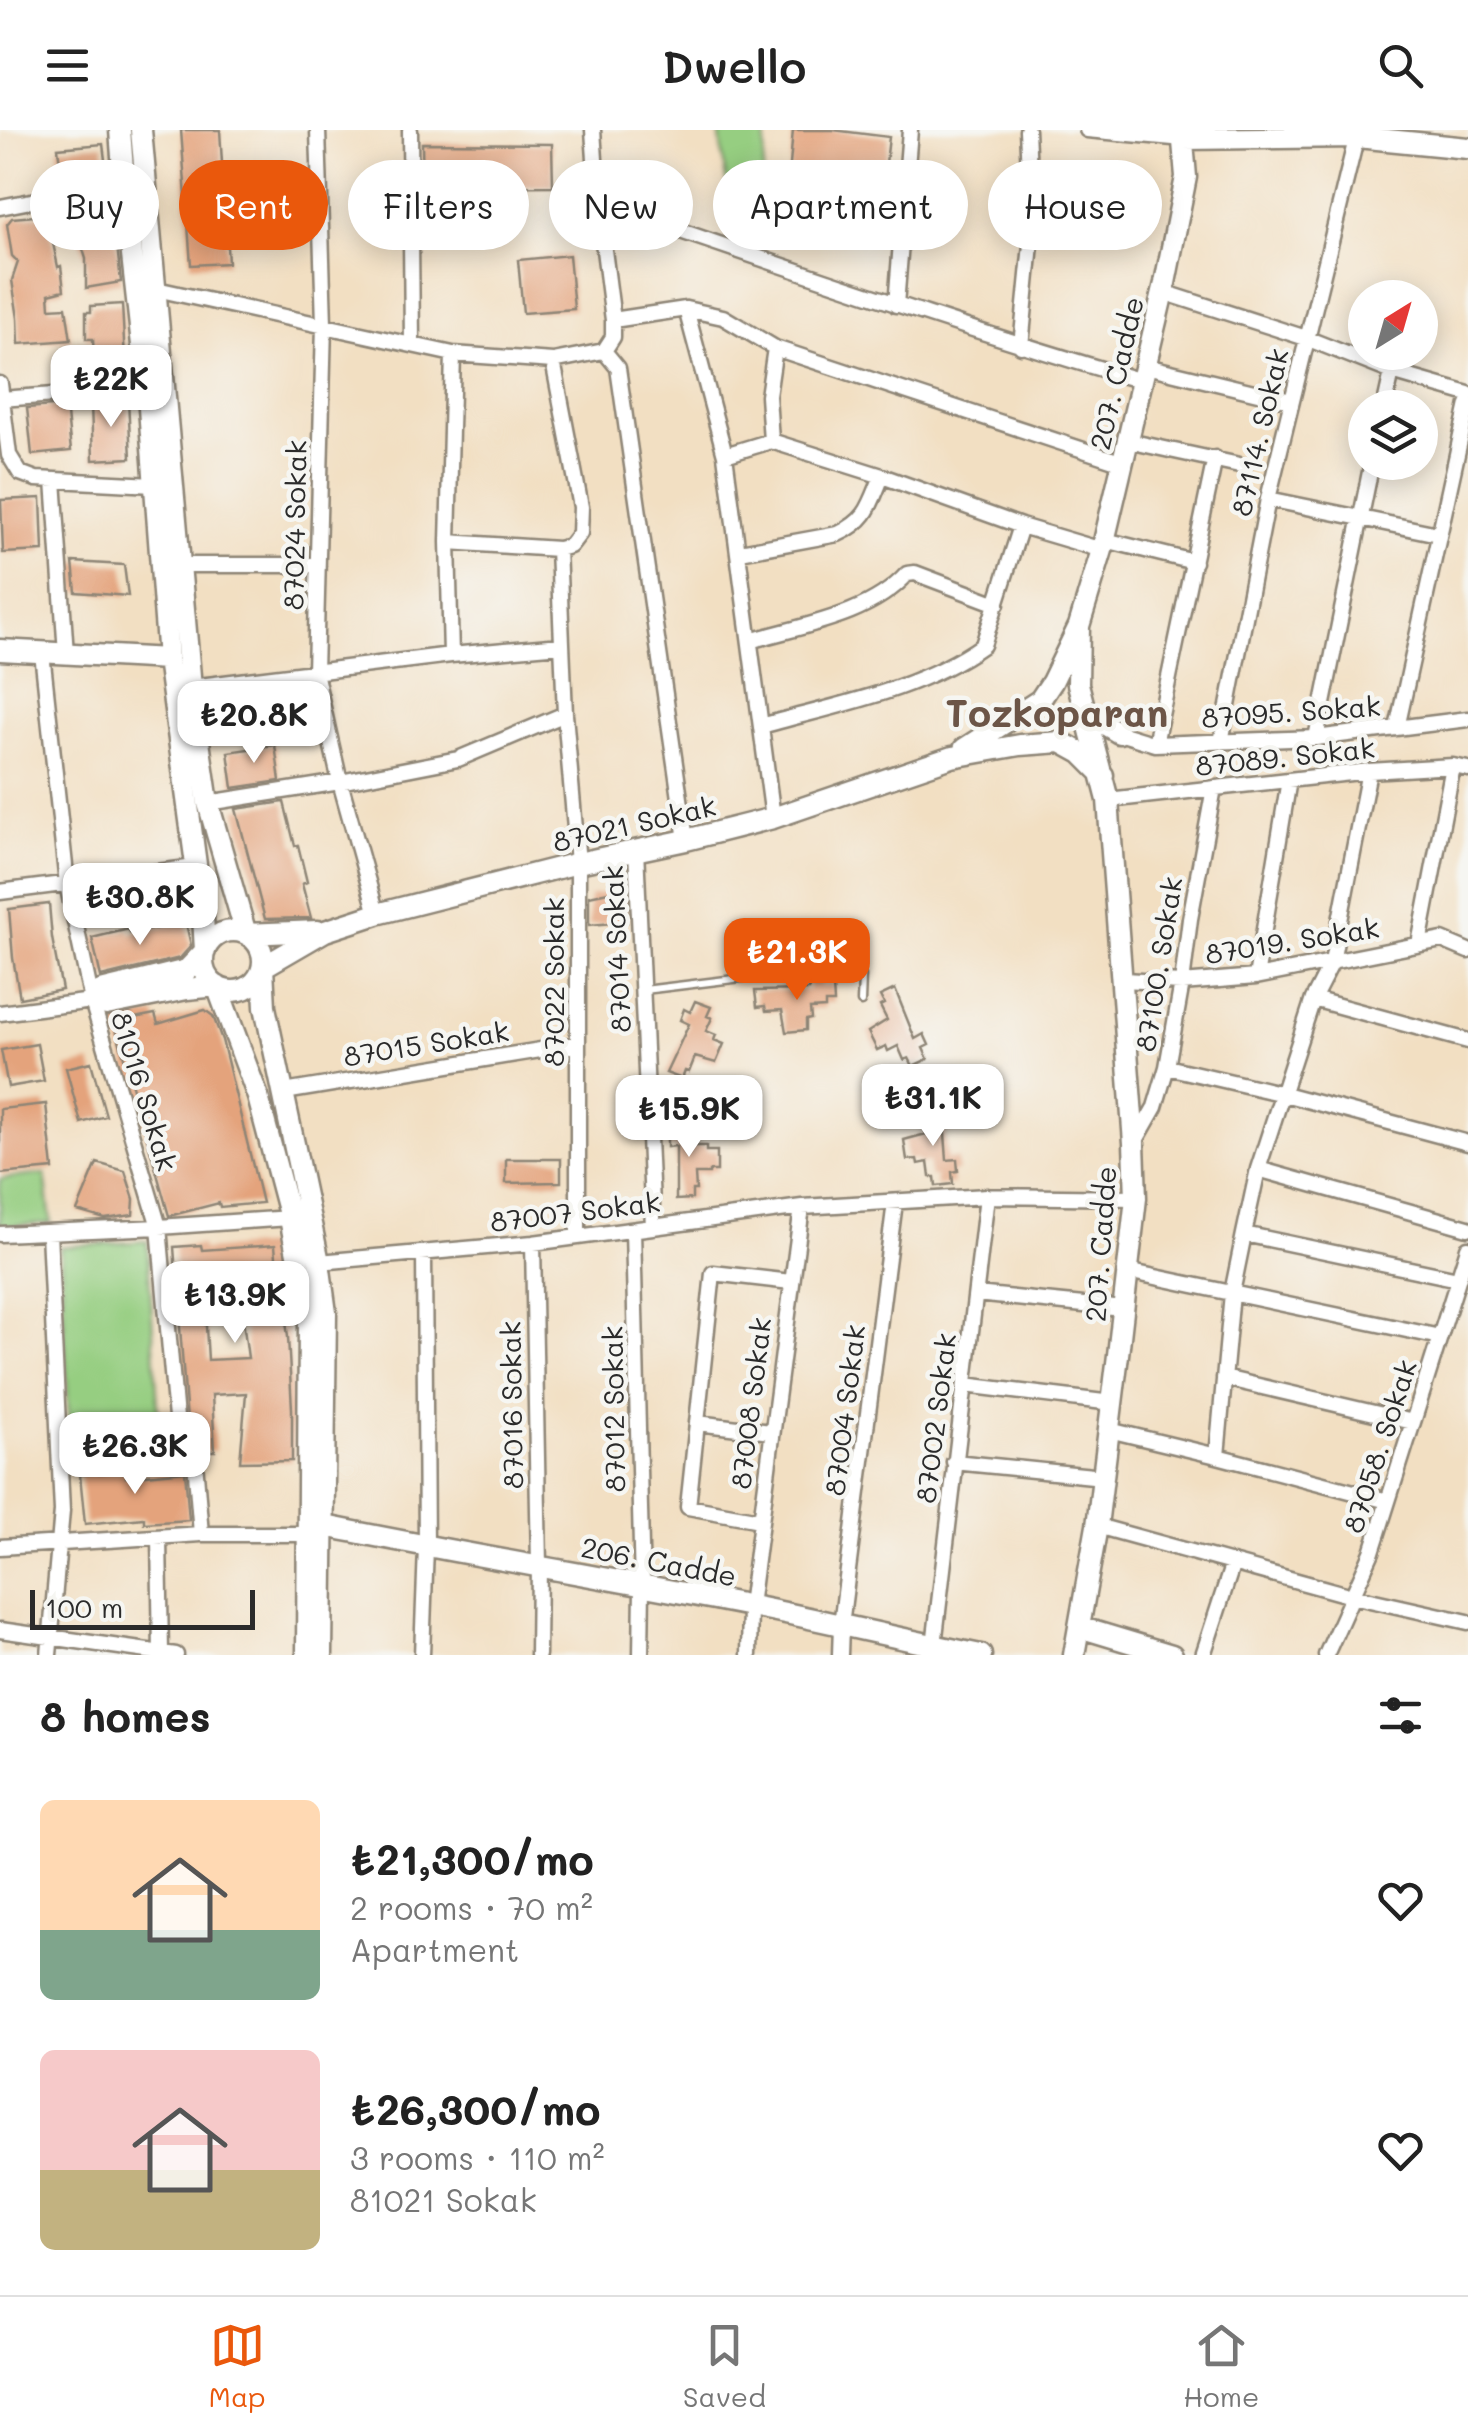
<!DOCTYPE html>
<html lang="en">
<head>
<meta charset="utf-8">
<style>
  :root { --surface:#fff; --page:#f2f2f2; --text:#222; --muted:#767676; --line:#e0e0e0; --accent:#ea580c }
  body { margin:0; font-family:Mali,sans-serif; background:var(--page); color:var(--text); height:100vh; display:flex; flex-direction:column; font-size:38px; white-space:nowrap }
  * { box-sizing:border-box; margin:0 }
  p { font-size:32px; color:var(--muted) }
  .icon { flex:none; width:55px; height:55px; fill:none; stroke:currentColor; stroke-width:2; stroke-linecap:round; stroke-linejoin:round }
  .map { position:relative; height:1525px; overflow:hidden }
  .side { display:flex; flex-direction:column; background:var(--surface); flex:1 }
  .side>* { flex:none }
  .banner { position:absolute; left:30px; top:30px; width:1410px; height:90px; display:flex; gap:20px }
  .needle { width:65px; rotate:37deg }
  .tools { position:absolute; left:1348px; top:150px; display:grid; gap:20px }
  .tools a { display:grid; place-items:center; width:90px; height:90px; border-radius:50%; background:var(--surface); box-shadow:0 5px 25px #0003; font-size:50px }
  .scale { position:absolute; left:30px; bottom:25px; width:225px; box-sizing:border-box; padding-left:10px; border:5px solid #2b2b2b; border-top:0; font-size:28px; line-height:35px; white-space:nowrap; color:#2b2b2b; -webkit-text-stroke:8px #f6f6f2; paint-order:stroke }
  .price { position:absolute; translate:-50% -85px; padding:0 22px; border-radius:20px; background:#fff; color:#222; font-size:32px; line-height:65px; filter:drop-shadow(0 2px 5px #0008) }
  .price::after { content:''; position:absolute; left:50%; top:60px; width:30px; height:22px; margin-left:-15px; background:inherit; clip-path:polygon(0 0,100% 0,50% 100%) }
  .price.active { background:var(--accent); color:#fff }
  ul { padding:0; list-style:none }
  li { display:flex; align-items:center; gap:30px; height:250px; padding:0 40px }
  li span { display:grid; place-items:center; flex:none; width:280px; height:200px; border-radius:15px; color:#555 }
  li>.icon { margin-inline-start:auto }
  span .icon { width:120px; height:120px; fill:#fffc; stroke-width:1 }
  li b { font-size:42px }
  h2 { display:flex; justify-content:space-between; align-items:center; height:120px; padding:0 40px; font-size:42px }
  .tag { padding:0 35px; border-radius:45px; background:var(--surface); box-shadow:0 5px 25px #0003; font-size:35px; line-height:90px }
  .tag.active { background:var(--accent); color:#fff }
  header { display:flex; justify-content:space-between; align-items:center; height:130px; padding:0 40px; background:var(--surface); font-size:45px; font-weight:600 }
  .tab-bar { display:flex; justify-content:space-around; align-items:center; height:140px; border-top:2px solid var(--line); background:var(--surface); font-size:28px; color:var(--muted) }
  .tab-bar a { display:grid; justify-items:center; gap:5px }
  .tab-bar .active { color:var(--accent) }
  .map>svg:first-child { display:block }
  .green { fill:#96ce81; stroke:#607c56; stroke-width:2.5 }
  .building { fill:#e4a37b; fill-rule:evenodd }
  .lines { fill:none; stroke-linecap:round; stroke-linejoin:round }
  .lane-casing { stroke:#8e8576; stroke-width:11 }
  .street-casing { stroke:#8e8576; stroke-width:19 }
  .secondary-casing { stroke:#8e8576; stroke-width:25 }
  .lane { stroke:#fff; stroke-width:6 }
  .street { stroke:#fff; stroke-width:14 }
  .secondary { stroke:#fff; stroke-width:20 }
  .labels { text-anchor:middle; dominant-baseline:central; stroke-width:9; stroke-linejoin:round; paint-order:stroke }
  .street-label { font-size:28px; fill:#2b2b2b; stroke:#f6f6f2 }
  .district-label { font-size:38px; font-weight:bold; fill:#6c5547; stroke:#f6f6f2 }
</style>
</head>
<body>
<header><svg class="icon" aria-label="menu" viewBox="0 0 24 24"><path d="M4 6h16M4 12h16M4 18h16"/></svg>Dwello<svg class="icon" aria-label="search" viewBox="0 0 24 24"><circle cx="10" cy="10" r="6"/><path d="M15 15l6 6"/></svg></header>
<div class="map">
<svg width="1468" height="1525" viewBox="0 0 1468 1525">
  <rect width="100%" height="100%" fill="#f6f6f2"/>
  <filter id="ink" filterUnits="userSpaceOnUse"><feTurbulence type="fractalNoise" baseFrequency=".01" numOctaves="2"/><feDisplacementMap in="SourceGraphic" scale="20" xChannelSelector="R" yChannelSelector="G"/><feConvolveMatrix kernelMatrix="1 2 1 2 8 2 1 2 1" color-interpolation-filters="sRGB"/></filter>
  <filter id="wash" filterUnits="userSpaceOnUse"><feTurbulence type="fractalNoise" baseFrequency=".0048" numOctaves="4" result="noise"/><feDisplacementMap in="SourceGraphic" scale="40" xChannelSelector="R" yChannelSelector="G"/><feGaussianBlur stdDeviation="2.25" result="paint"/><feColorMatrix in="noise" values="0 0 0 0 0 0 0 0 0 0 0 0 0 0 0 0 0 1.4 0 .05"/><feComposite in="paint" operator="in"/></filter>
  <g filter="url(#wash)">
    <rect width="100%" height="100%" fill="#f2dfc2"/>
    <!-- green -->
    <path class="green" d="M719,0H766L758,114L735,112Z
      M45,1044L51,1093L0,1096V1049Z
      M147,1111L160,1308L70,1310L60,1117Z"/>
    <g id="blocks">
      <!-- building -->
      <path class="building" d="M181,0H220L228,133L191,135Z
        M793,0H833L889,7L885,42H886L885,69L788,58Z
        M422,13L552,14L553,56L423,57Z
        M103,14L106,38L61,43L58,18Z
        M112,71L121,152L86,158V129L70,77Z
        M47,85L58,137L61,136L64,160L49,164L50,178L66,177L71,210L19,214L18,188L12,150L18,132L12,126L7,94L12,88Z
        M569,125L574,179L523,183L518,130Z
        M122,174L126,249L95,251L93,209H86V182H91V176Z
        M128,270L131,328L93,330L91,273Z
        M66,275L71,321L32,325L27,278Z
        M41,368L43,421L3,423L1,370Z
        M73,432L124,435L128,466L76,462Z
        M275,615L280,651L233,658L228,622Z
        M284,672L295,716L298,715L307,752L302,754L311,788L265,789L236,679Z
        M627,758V792L589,795V766Z
        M49,774L52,808L62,860L20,868L13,828L9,779Z
        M186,793L191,816L180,828L101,847L92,808L129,799L130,803Z
        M808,850H820L821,856L833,855L834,873H825V878L810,879L811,889L806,890V900L786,902L782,880L766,881L765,876L757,877L755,861L809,860Z
        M895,859L915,909L924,904L929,915L923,918L928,929L913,936L909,928L904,930L898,916L888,921L886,916L877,920L868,902L887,890L880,876L884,874L880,866Z
        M695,871L711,877L707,886L712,888L706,901L716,905L714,910L724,914L716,933L695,927L689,942L685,941L682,949L666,943L689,894L680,890L684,879L690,882Z
        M205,880L213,886L222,910L262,1073L220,1077L219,1073L169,1086L114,892L155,884L158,894Z
        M37,914L44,951L8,957L1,920Z
        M91,932L106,986L81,993L66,938Z
        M46,974L53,1039L0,1044V979Z
        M943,977L947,1030L957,1029L958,1041L952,1042L953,1054L936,1056L935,1047H930L928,1032L918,1034L917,1029L907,1030L904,1010L926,1004L924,988H928L927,979Z
        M689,992L690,1001H695V1016H706V1021H717V1041H709V1044H695L696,1060H692V1069L676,1070V1016L667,1017V1005H673L672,993Z
        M506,1029H561V1052L506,1053Z
        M97,1033L125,1041L134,1069L133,1085L105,1089L77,1081Z
        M201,1115L202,1120L275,1115L280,1175H284L288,1207L292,1279V1331L240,1332L246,1263L212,1265L215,1321H199L189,1317L174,1117ZM239,1160L248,1228L208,1230L204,1163Z
        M126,1341V1347L185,1341L189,1390L144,1393V1388L85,1394L80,1345Z"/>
    </g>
  </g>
  <g filter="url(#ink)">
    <use href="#blocks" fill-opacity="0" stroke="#8e8576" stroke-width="2.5"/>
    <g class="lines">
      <defs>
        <path id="lane" d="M644,860L833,837L862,846L861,872"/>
        <path id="street" d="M318,0L324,194L315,542L340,652L377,784
          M410,0L412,214
          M1087,0L1184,9
          M598,73C779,134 959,198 1142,251
          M0,77L124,53
          M156,159L453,224L553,231L604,221L613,207V190L598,73L593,0
          M1163,162L1306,208L1392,242L1468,264
          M896,175L910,0
          M686,179L725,325L773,688
          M613,190L686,179L723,187L775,218L1123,333
          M1021,216L1032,104L1027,0
          M604,221L618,238L686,710
          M1146,236L1291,271
          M0,254L9,325L20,343L36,349L154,355
          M1,269L147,258
          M1384,278L1392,242
          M771,311L768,266L775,218
          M1128,311L1244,336
          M725,325L771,311L882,346L1021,396L1102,420
          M54,350L66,524
          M1268,369L1438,404
          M1105,410L1194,432
          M448,412L558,419L570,416L580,403L581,377L553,231
          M558,419L565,584L578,733V1106
          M740,422L838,404C868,390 870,375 882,346
          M180,435H318
          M750,511C803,495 869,486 907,444L915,443L997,474
          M42,523L67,754L92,871L159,1097L179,1322L184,1327L195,1331L201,1404
          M451,525L448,412L453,224
          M191,557L451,525L561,515
          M761,596C836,575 918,561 983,515L1021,396
          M1397,598L1468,274
          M1119,603L1155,614L1316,608L1468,589
          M1316,608L1372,332
          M1221,612L1268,369L1358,1
          M1155,614L1215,328
          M1108,670L1369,641L1453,636L1468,639
          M208,673L340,652L458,629L565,584
          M636,719L653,1097
          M0,762L196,737
          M1419,814L1453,636
          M1256,847L1289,650
          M1122,850L1182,853L1256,847L1442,810L1468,821
          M1313,869L1468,911
          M0,883L92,871
          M1167,937L1284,964L1468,1013
          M284,962L577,914
          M1135,1012L1155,977L1167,937L1182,853L1190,789L1214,658
          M1258,1039L1468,1098
          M633,1100L642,1457L641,1525
          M0,1104L159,1097L290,1088
          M1244,1104L1458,1149
          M533,1113L539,1435L538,1525
          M319,1132L533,1113L802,1077L987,1066L1136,1068
          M1127,1141L1440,1207
          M976,1164L1123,1179
          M1224,1248L1413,1292
          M965,1255L1112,1273
          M697,1293L771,1302
          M1109,1300L1217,1326L1388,1371
          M1217,1326L1232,1163L1244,1104L1258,1039L1313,869L1332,832L1369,641
          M954,1332L1103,1347
          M760,1390L688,1377L713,1143L791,1152
          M1097,1396L1352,1466L1468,1492
          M159,1408L161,1523
          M0,1417L201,1404H307
          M0,1500L176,1525
          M933,1524L987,1066
          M49,1525L62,1381L49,1102
          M422,1525L426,1417L424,1124
          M749,1525L750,1476L802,1077
          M840,1525L841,1495L895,1072
          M1203,1525L1233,1433
          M1326,1525L1372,1422L1468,1118"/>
        <path id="secondary" d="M141,0L191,557L208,673L246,804L318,801
          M1184,9L1357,7L1468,18
          M0,520L168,529
          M1086,583L1119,603
          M964,619L1040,570L1052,552L1079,496L1102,420L1165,153L1186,47L1182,0
          M203 831a30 30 0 1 1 60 0a30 30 0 1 1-60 0Z
          M92,871L101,861L187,840L205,821L203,786L168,529L149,278L124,53L120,0
          M92,871L106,875L187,859L217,856L258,967L290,1088L309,1186L307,1525
          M325,1396C467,1425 609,1448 751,1476C828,1491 904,1510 981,1525
          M1079,1497L1172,1525
          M322,1525L326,1183L319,1132L265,877L263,837L325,801L377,784L578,733L686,710L773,688L952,627L1020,615L1061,612L1081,623L1103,645
          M1074,1525L1097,1396L1118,1225L1136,1068L1134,1013L1108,670L1078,554L1079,496"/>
      </defs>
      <!-- lane casing -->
      <use href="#lane" class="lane-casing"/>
      <!-- street casing -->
      <use href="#street" class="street-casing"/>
      <!-- secondary casing -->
      <use href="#secondary" class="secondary-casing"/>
      <!-- lane -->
      <use href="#lane" class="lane"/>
      <!-- street -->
      <use href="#street" class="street"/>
      <!-- secondary -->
      <use href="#secondary" class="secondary"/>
    </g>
  </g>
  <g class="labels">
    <!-- street labels -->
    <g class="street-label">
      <text transform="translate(1116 243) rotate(-77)">207. Cadde</text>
      <text transform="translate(1259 302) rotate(-77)">87114. Sokak</text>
      <text transform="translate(294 395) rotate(-89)">87024 Sokak</text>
      <text transform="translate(1291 581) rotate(-4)">87095. Sokak</text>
      <text transform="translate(1285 626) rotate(-6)">87089. Sokak</text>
      <text transform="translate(634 693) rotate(-13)">87021 Sokak</text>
      <text transform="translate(1292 810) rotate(-9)">87019. Sokak</text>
      <text transform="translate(616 819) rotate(-93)">87014 Sokak</text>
      <text transform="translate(1158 834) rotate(-81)">87100. Sokak</text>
      <text transform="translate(553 852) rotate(-90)">87022 Sokak</text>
      <text transform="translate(426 913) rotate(-9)">87015 Sokak</text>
      <text transform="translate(145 961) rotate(73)">81016 Sokak</text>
      <text transform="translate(575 1081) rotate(-7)">87007 Sokak</text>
      <text transform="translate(1100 1114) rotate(-86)">207. Cadde</text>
      <text transform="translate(750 1273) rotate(-83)">87008 Sokak</text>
      <text transform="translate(511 1275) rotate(-91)">87016 Sokak</text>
      <text transform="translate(613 1279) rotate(-91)">87012 Sokak</text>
      <text transform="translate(844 1280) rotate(-83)">87004 Sokak</text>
      <text transform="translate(935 1288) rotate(-83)">87002 Sokak</text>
      <text transform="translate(1379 1316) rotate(-72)">87058. Sokak</text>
      <text transform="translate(659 1431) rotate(11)">206. Cadde</text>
    </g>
    <!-- district labels -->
    <g class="district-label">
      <text x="1057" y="582">Tozkoparan</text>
    </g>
  </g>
</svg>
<div class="tools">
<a><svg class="needle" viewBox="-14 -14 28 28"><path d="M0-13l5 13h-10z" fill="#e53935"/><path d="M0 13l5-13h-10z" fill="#767676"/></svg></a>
<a><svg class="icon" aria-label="layers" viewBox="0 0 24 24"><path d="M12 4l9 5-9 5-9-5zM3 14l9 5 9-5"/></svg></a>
</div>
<div class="scale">100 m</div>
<b class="price" style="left:111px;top:300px">₺22K</b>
<b class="price" style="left:254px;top:636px">₺20.8K</b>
<b class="price" style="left:140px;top:818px">₺30.8K</b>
<b class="price active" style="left:797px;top:873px">₺21.3K</b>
<b class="price" style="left:933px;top:1019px">₺31.1K</b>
<b class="price" style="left:689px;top:1030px">₺15.9K</b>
<b class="price" style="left:235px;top:1216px">₺13.9K</b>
<b class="price" style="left:135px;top:1367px">₺26.3K</b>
<div class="banner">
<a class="tag">Buy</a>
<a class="tag active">Rent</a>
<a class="tag">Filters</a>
<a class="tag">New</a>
<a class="tag">Apartment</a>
<a class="tag">House</a>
</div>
</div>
<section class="side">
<h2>8 homes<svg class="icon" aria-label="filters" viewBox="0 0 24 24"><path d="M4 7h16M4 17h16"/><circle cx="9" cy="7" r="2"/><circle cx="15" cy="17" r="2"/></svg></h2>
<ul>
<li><span style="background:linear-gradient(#ffd9b3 65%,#7fa58c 0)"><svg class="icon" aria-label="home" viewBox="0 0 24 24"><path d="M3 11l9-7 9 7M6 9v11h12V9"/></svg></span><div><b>₺21,300/mo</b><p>2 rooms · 70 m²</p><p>Apartment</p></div><svg class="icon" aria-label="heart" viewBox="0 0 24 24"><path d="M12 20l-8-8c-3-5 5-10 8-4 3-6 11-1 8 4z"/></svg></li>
<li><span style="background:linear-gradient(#f6c9c9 60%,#c2b280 0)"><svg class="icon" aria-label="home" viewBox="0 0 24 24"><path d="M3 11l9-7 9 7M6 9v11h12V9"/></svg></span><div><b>₺26,300/mo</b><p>3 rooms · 110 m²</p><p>81021 Sokak</p></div><svg class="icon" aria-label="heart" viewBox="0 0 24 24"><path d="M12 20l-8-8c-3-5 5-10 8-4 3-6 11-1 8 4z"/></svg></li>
</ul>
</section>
<nav class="tab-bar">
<a class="active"><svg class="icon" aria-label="map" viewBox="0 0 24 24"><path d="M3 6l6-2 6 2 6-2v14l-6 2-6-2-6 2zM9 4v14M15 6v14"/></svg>Map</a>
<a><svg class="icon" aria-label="saved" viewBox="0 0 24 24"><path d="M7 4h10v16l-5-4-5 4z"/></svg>Saved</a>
<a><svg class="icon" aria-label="home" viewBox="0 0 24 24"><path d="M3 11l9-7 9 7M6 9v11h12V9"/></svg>Home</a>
</nav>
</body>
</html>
